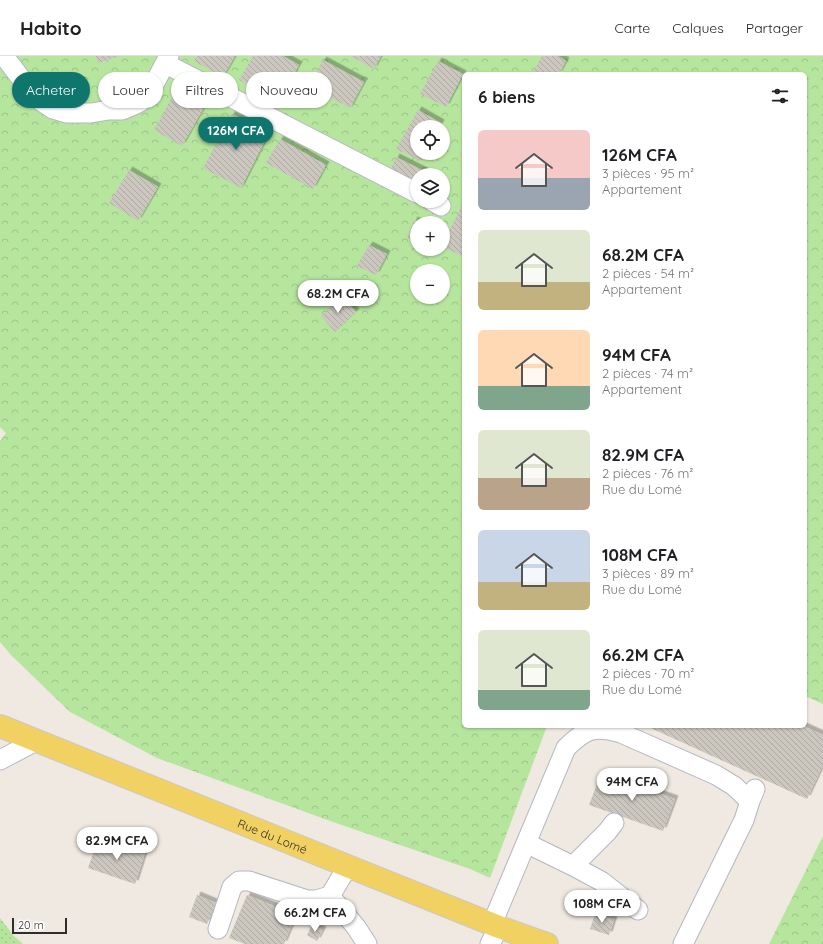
<!DOCTYPE html>
<html lang="fr">
<head>
<meta charset="utf-8">
<style>
  :root { --surface:#fff; --page:#f2f2f2; --text:#202124; --muted:#757577; --line:#e0e0e0; --accent:#0f766e }
  body { margin:0; font-family:Quicksand,sans-serif; background:var(--page); color:var(--text); height:100vh; display:flex; flex-direction:column; font-size:15px; white-space:nowrap }
  * { box-sizing:border-box; margin:0 }
  p { font-size:13px; color:var(--muted) }
  .icon { flex:none; width:22px; height:22px; fill:none; stroke:currentColor; stroke-width:2; stroke-linecap:round; stroke-linejoin:round }
  .map { position:relative; flex:1; overflow:hidden }
  .sheet { position:absolute; left:462px; top:16px; width:345px; height:656px; display:flex; flex-direction:column; background:var(--surface); border-radius:6px; box-shadow:0 1px 3px #0004 }
  .sheet>* { flex:none }
  .hud { position:absolute; left:12px; top:16px; width:380px; height:36px; display:flex; gap:8px }
  .controls { position:absolute; left:410px; top:64px; display:grid; gap:8px }
  .controls a { display:grid; place-items:center; width:40px; height:40px; border-radius:50%; background:var(--surface); box-shadow:0 1px 3px #0004; font-size:20px }
  .scale { position:absolute; left:12px; bottom:10px; width:55px; box-sizing:border-box; padding-left:4px; border:2px solid #2e2e2e; border-top:0; font-size:11px; line-height:14px; white-space:nowrap; color:#2e2e2e; -webkit-text-stroke:3px #fff; paint-order:stroke }
  .price { position:absolute; translate:-50% -34px; padding:0 9px; border-radius:14px; background:#fff; color:#222; font-size:13px; line-height:26px; filter:drop-shadow(0 1px 2px #0008) }
  .price::after { content:''; position:absolute; left:50%; top:24px; width:12px; height:9px; margin-left:-6px; background:inherit; clip-path:polygon(0 0,100% 0,50% 100%) }
  .price.selected { background:var(--accent); color:#fff }
  ul { padding:0; list-style:none }
  li { display:flex; align-items:center; gap:12px; height:100px; padding:0 16px }
  li span { display:grid; place-items:center; flex:none; width:112px; height:80px; border-radius:6px; color:#555 }
  li>.icon { margin-inline-start:auto }
  span .icon { width:48px; height:48px; fill:#fffc; stroke-width:1 }
  li b { font-size:17px }
  h2 { display:flex; justify-content:space-between; align-items:center; height:48px; padding:0 16px; font-size:17px }
  .chip { padding:0 14px; border-radius:18px; background:var(--surface); box-shadow:0 1px 3px #0004; font-size:14px; line-height:36px }
  .chip.selected { background:var(--accent); color:#fff }
  header { display:flex; align-items:center; gap:24px; box-sizing:border-box; height:56px; padding:0 20px; background:var(--surface); border-bottom:1px solid var(--line) }
  header strong { font-size:19px }
  nav { display:flex; gap:22px; margin-inline-start:auto; font-size:14px }
  .map>svg:first-child { display:block }
  .grass { fill:url(#grass-dots) }
  .forest { fill:url(#forest-crowns); fill-rule:evenodd }
  .building { fill:url(#building-back-hatch); filter:url(#shadow) }
  .lines { fill:none; stroke-linecap:round; stroke-linejoin:round }
  .minor-casing { stroke:#b4b7c1; stroke-width:21 }
  .major-casing { stroke:#c9c9c9; stroke-width:24 }
  .minor { stroke:#fff; stroke-width:19 }
  .major { stroke:#f2d163; stroke-width:22 }
  .labels { text-anchor:middle; dominant-baseline:central; stroke-width:3; stroke-linejoin:round; paint-order:stroke }
  .street-label { font-size:12px; fill:#2e2e2e; stroke:#fff }
</style>
</head>
<body>
<header>
<strong>Habito</strong>
<nav><a>Carte</a><a>Calques</a><a>Partager</a></nav>
</header>
<div class="map">
<svg width="823" height="888" viewBox="0 0 823 888">
  <defs>
    <pattern id="grass-dots" width="8" height="8" patternUnits="userSpaceOnUse"><rect width="8" height="8" fill="#b6e59e"/><path d="M2 2h.1M6 6h.1" fill="none" stroke="#9dc588" stroke-width="1.8" stroke-linecap="round"/></pattern>
    <pattern id="forest-crowns" width="20" height="18" patternUnits="userSpaceOnUse"><rect width="20" height="18" fill="#b6e59e"/><path d="M2 6a3 3 0 1 1 6 0M12 15a3 3 0 1 1 6 0" fill="none" stroke="#9dc588"/></pattern>
    <pattern id="building-back-hatch" width="6" height="6" patternUnits="userSpaceOnUse"><rect width="6" height="6" fill="#cbc7bf"/><path d="M-1 5l2 2M0 0l6 6M5-1l2 2" fill="none" stroke="#afaba4"/></pattern>
    <filter id="shadow"><feDropShadow dx="3.5" dy="-3.5" stdDeviation="0" flood-color="#0004"/></filter>
  </defs>
  <rect width="100%" height="100%" fill="#efe9e1"/>
  <!-- grass -->
  <path class="grass" d="M0,862L14,880L23,888H0Z"/>
  <!-- forest -->
  <path class="forest" d="M0,0H823V648L805,640V18H464V670H547L490,822L470,813L333,766L157,702L70,656L11,599L0,586V385L6,377L0,371ZM417,71H443V97H417ZM417,119H443V145H417ZM417,167H443V193H417ZM417,215H443V241H417Z
    M823,780V888H769Z"/>
  <!-- building -->
  <path class="building" d="M96,0H120L98,7Z
    M197,0H235L223,21L194,5Z
    M253,0H283L299,9L278,46L239,24Z
    M351,0H381L374,13Z
    M542,0H558L566,5L559,18H532Z
    M323,4L364,26L350,52L309,30Z
    M438,5L463,18L446,51L420,38Z
    M181,25L210,41L182,90L154,74Z
    M418,54L441,67L439,71H417V97H426L421,105L396,93Z
    M232,58L269,77L241,132L203,112Z
    M280,83L326,109L313,133L266,107Z
    M396,101L432,119H417V128L390,115Z
    M129,114L158,131L138,165L109,147Z
    M464,145V201L443,191V187Z
    M414,164L421,167H417V185L407,182Z
    M369,189L387,198L376,219L357,210Z
    M342,241L356,256L335,276L321,260Z
    M646,670H803L823,679V709L807,743Z
    M601,717L675,743L663,775L589,749Z
    M99,781L145,797L135,828L88,812Z
    M197,839L216,847L207,868L189,861Z
    M247,839L296,859L284,888H245L229,882Z
    M595,858L614,864L609,879L590,873Z
    M312,869L323,874L317,885L307,879Z"/>
  <g class="lines">
    <defs>
      <path id="minor" d="M4,0L35,41L53,53L66,57H91L109,54H122L134,49L140,46L152,32L169,0
        M166,8L417,137
        M432,145L441,150
        M0,704L36,685
        M526,787L573,810L601,825L638,854
        M573,810L607,776L614,767
        M330,840L356,871L367,888
        M492,868L566,692C585,673 594,669 621,677L716,719L734,730L750,745
        M218,873L232,831L239,825H249L307,844H316L330,840L348,810
        M490,888L499,871
        M683,888L744,764L750,745L755,733"/>
      <g id="major">
        <path id="s1" d="M0,670L499,871L547,888"/>
      </g>
    </defs>
    <!-- minor casing -->
    <use href="#minor" class="minor-casing"/>
    <!-- major casing -->
    <use href="#major" class="major-casing"/>
    <!-- minor -->
    <use href="#minor" class="minor"/>
    <!-- major -->
    <use href="#major" class="major"/>
  </g>
  <g class="labels">
    <!-- street labels -->
    <g class="street-label">
      <text stroke="none"><textPath href="#s1" startOffset="294">Rue du Lomé</textPath></text>
    </g>
  </g>
</svg>
<div class="controls">
<a><svg class="icon" aria-label="locate" viewBox="0 0 24 24"><circle cx="12" cy="12" r="6"/><path d="M12 2v4M12 18v4M2 12h4M18 12h4"/></svg></a>
<a><svg class="icon" aria-label="layers" viewBox="0 0 24 24"><path d="M12 4l9 5-9 5-9-5zM3 14l9 5 9-5"/></svg></a>
<a>+</a>
<a>−</a>
</div>
<div class="scale">20 m</div>
<b class="price selected" style="left:236px;top:95px">126M CFA</b>
<b class="price" style="left:338px;top:258px">68.2M CFA</b>
<b class="price" style="left:632px;top:746px">94M CFA</b>
<b class="price" style="left:117px;top:805px">82.9M CFA</b>
<b class="price" style="left:602px;top:868px">108M CFA</b>
<b class="price" style="left:315px;top:877px">66.2M CFA</b>
<div class="hud">
<a class="chip selected">Acheter</a>
<a class="chip">Louer</a>
<a class="chip">Filtres</a>
<a class="chip">Nouveau</a>
</div>
<section class="sheet">
<h2>6 biens<svg class="icon" aria-label="filters" viewBox="0 0 24 24"><path d="M4 7h16M4 17h16"/><circle cx="9" cy="7" r="2"/><circle cx="15" cy="17" r="2"/></svg></h2>
<ul>
<li><span style="background:linear-gradient(#f6c9c9 60%,#9aa5b1 0)"><svg class="icon" aria-label="home" viewBox="0 0 24 24"><path d="M3 11l9-7 9 7M6 9v11h12V9"/></svg></span><div><b>126M CFA</b><p>3 pièces · 95 m²</p><p>Appartement</p></div></li>
<li><span style="background:linear-gradient(#dfe7d0 65%,#c2b280 0)"><svg class="icon" aria-label="home" viewBox="0 0 24 24"><path d="M3 11l9-7 9 7M6 9v11h12V9"/></svg></span><div><b>68.2M CFA</b><p>2 pièces · 54 m²</p><p>Appartement</p></div></li>
<li><span style="background:linear-gradient(#ffd9b3 70%,#7fa58c 0)"><svg class="icon" aria-label="home" viewBox="0 0 24 24"><path d="M3 11l9-7 9 7M6 9v11h12V9"/></svg></span><div><b>94M CFA</b><p>2 pièces · 74 m²</p><p>Appartement</p></div></li>
<li><span style="background:linear-gradient(#dfe7d0 60%,#b9a48a 0)"><svg class="icon" aria-label="home" viewBox="0 0 24 24"><path d="M3 11l9-7 9 7M6 9v11h12V9"/></svg></span><div><b>82.9M CFA</b><p>2 pièces · 76 m²</p><p>Rue du Lomé</p></div></li>
<li><span style="background:linear-gradient(#c9d6e8 65%,#c2b280 0)"><svg class="icon" aria-label="home" viewBox="0 0 24 24"><path d="M3 11l9-7 9 7M6 9v11h12V9"/></svg></span><div><b>108M CFA</b><p>3 pièces · 89 m²</p><p>Rue du Lomé</p></div></li>
<li><span style="background:linear-gradient(#dfe7d0 75%,#7fa58c 0)"><svg class="icon" aria-label="home" viewBox="0 0 24 24"><path d="M3 11l9-7 9 7M6 9v11h12V9"/></svg></span><div><b>66.2M CFA</b><p>2 pièces · 70 m²</p><p>Rue du Lomé</p></div></li>
</ul>
</section>
</div>
</body>
</html>
